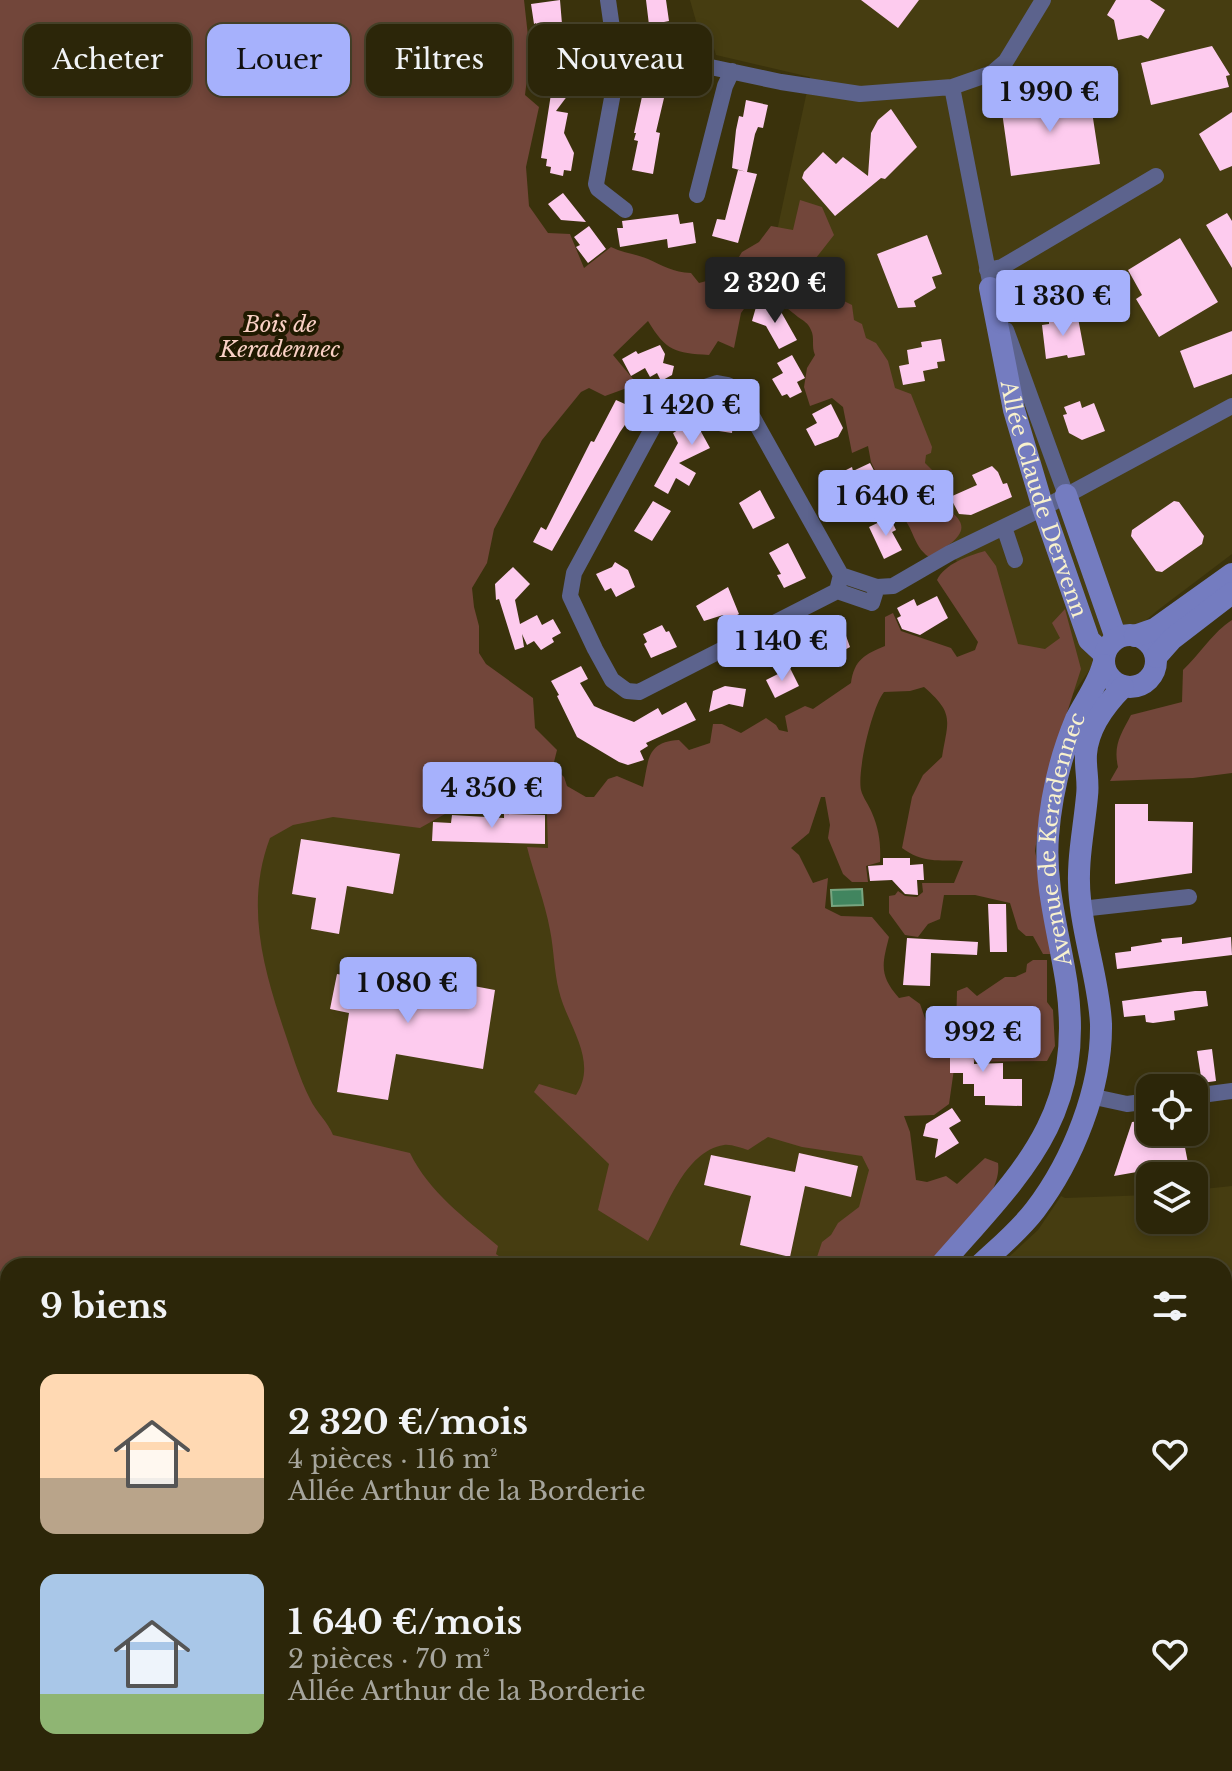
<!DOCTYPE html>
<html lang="fr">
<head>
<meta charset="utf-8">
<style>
  :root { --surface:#2c2609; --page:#383217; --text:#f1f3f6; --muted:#a6a59c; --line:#48432a; --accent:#a6b1fc }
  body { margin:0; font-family:"Libre Baskerville",serif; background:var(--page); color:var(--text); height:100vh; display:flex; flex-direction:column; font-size:30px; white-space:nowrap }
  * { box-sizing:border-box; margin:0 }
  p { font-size:26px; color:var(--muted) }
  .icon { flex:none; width:44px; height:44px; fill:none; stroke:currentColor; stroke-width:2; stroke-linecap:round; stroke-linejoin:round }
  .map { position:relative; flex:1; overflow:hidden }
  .sheet { position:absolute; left:0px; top:1258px; width:1232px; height:514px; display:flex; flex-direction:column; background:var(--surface); border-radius:24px 24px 0 0; box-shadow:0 4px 12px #0003,0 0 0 2px var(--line) }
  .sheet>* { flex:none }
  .top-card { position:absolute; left:24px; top:24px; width:800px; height:72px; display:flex; gap:16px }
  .buttons { position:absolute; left:1136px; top:1074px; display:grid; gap:16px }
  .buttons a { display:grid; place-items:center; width:72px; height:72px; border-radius:16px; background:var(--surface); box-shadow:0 4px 12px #0003,0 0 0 2px var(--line); font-size:40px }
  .price { position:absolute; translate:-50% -68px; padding:0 18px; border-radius:8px; background:var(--accent); color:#111; font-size:26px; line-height:52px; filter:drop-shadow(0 2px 4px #0008) }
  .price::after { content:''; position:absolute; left:50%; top:48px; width:24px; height:18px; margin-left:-12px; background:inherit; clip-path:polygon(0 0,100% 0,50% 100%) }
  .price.current { background:#222; color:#fff }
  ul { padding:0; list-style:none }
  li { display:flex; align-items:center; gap:24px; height:200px; padding:0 40px }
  li span { display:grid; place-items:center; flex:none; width:224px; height:160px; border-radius:16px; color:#555 }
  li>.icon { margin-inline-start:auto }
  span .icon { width:96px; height:96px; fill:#fffc; stroke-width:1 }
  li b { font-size:34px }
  h2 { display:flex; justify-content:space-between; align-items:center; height:96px; padding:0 40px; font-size:34px }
  .pill { padding:0 28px; border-radius:16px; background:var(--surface); box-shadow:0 4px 12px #0003,0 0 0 2px var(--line); font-size:28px; line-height:72px }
  .pill.current { background:var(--accent); color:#111 }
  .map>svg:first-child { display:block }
  .built { fill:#463d11 }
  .green { fill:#72463a }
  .water { fill:#41855f; stroke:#78a580; stroke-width:2 }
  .building { fill:#fdcbee }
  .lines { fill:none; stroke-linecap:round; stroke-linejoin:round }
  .street { stroke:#5c638d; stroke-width:16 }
  .secondary { stroke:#747cc0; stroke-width:22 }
  .primary { stroke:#8690e7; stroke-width:24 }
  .labels { text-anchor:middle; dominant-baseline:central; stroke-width:8; stroke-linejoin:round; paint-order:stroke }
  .park-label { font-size:22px; font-style:italic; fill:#fad1c5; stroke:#201a00 }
  .street-label { font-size:22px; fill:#f8f1cd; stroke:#201a00 }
</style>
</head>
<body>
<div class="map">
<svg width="1232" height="1771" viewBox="0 0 1232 1771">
  <rect width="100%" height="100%" fill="#3a320c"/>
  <!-- built -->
  <path class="built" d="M690,0H1232V554L1158,610L1093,665L1070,698L1008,662L799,253L774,245L810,77L716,55L709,32L700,35Z
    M552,802L864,1098L901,1266H314L231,918L250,812Z
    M1232,1186V1538L1224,1572V1266H999L1038,1230L1061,1196L1065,1198L1150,1195V1220H1194V1190Z
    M0,1340L8,1344V1758L0,1744Z
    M11,1764H289V1771H15Z"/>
  <!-- green -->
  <path class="green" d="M0,0H524L530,54L525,95L539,107L526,167L529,206L548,233L570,234L584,268L611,247C623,253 636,254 648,259C663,266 673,272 691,273L699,283L714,279L725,280L742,252L759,242L771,226L793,230L800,200L822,207L834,235L816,258L834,296L852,305L854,320L862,324L866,338L876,343L888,361L895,388L911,394L932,447L931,453L926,455L925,463L941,479L944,492L949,500L943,503V507C981,528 952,544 929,557C911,545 915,524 895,510L880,513L873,503L871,487L880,481L871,462L868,446L852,453L843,407L832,398L810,406L804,387L807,368L815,355C811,346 815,338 811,330C808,323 804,321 798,317C779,302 778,299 752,298L741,313L734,348L718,341L709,355C675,353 666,351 648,321L613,355L633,379L659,384L646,395L627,388L605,396L589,388L581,392L542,440L494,529L487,563L472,588L474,607L479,626V653L486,664L533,698L535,728L557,750L553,766L564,777L567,786L586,797H594L608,779L617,776L643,787C649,760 646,742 679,740L689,750L710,743L713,724H722L741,733L766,718L776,725L779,730L788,732L785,716L805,706L813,709L851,683C854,660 865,654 885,646V617L893,613L901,631L951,648L957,657L975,650L978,642L937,580C945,564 967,556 985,551L996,566L1018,644L1045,649L1060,638L1052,623L1065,609L1081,669L1064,722L1041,810L1035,851L1056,954H1043L1033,936H1026L1018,929L1010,903L975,895H944L940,919L928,924L918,937L905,935L889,913V896L895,895L898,891L905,896L917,897L923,892L922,883H954L963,861C939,860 922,863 902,848L912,797L923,775L942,757C948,720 955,714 924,687L910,691L884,692C872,707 857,771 861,790C863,798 869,805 872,813C879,829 881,844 880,862L866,866L868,882H852L843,874L828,838L830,825L825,797H821L809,833L791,848L799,855L813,883L828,878L825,908L841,916L872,917L889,937C882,965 879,975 899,998L909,996L920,1004L934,1044L948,1050H974V1032L956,1030L957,991L967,987L977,996L1005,977H1015L1026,972L1027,964L1033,960H1047V1002L1053,1010L1055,1046L1047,1061L955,1062L949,1104L934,1115L904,1116L910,1132L916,1180L927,1182L946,1176L957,1184L985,1158L998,1163C1003,1198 950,1243 926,1266H814L822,1242L831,1235L838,1223L859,1207L869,1170L862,1156L802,1147L768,1137L748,1150C741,1148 731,1144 724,1145C684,1151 666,1210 648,1241L598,1210L609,1164L534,1092L539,1084L576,1095C599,1061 567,1025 559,991C554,971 554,950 550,930C545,902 534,875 527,847L548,848L547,814H445L420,828L333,817L293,825L270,838C245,904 263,967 284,1030C292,1053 299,1077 310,1099C316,1112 328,1122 333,1135L410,1153C429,1192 465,1218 498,1246L496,1254L513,1266H8V1295L0,1293Z
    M1232,620V773L1193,778L1110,781L1118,767C1113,745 1121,734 1131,715L1182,702L1183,670C1199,655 1214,631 1232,620Z
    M0,1343L8,1347V1524L0,1528Z
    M1230,1519L1232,1604L1224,1602V1522Z
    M515,1764H848L854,1771H523Z"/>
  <!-- water -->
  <path class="water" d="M862,889L863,905L832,906L831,890Z"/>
  <!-- building -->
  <path class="building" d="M560,0L563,36L543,39L542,33L538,34L536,23L534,24L531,4Z
    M646,0H666L669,21L649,25Z
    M861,0H919L898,28Z
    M1116,0H1150L1165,10L1148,39L1141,35L1118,40L1114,20L1107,15Z
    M1212,46L1230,75L1226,76L1229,87L1151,105L1141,63Z
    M561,68L564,86L571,91L556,111L568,113L564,133L574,153L571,171L564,170L563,176L550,173L551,167L546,166L547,159L541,158L551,94L544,95L540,79L545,78L544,72Z
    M645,83L663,88L661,97L664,98L656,132L660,133L653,174L632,170L638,141L634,140L636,133H634Z
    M1089,92L1100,164L1011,176L1001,105Z
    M746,100L768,105L763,128L758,127L755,134L747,172L732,168L736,130L739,116L743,117Z
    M891,109L917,147L885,179L881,178L835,216L802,178L804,172L823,152L836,164L843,157L868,176L871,133L878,120Z
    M1232,112V166L1220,171L1199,134Z
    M738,170L757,174L738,243L712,236L717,219L725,220Z
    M563,193L586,222L561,220L548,204Z
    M1227,213L1232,221V268L1206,225Z
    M678,214L680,224L693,222L696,243L668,248L667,239L620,247L617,228H623L622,221Z
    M589,226L606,249L588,263L576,247L580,245L574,237Z
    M927,235L942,274L932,277L936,288L914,301L916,307L898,308L877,254Z
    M1180,238L1218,302L1159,337L1136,299L1142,295L1128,270Z
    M763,303L780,310L797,340L779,349L766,326L752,321L756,307Z
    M1074,315L1075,319L1078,318L1085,355L1068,358L1067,355L1046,359L1042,325L1049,324V320Z
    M1232,331V374L1194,388L1180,351Z
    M941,339L945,361L937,362L938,368L923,371L925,381L903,385L899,366L909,364L907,350L922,347L921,342Z
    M660,345L665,354L663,363L674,366L672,375L661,381L657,373L650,377L645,368L631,376L622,359L636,351L638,354Z
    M792,355L805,378L797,382L802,392L790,398L787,394L782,396L772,379L783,373L777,363Z
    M616,400L636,409L620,432L552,551L533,542L541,527L546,530L591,441L594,442Z
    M1080,401L1082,408L1094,403L1105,431L1082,440L1069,433L1063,415L1067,414L1064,407Z
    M831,404L843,428L838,437L815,446L806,429L817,423L812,414Z
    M715,408L717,412L734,414L732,433L699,428L710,448L679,463L696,473L689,486L676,478L668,494L654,486L678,443L673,433Z
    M870,463L879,480L860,489L865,498L842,507L830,478L852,467L853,471Z
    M992,466L998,472L1003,484L1007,483L1012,497L971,515L959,514L950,497L977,485L972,475Z
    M760,490L775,518L753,529L739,503Z
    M653,501L671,511L652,541L634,531Z
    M1174,501L1179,502L1204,536L1202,544L1162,572L1156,571L1131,536L1132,530Z
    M890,517L896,530L892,532L902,550L884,559L869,527Z
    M788,543L806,578L784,588L777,575L781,574L769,553Z
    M615,562L628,570L635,587L616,597L611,588L605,591L596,574L612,567Z
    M513,567L530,584L515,600L520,624L537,615L542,625L553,619L561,633L552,638L554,642L541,650L534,641L527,645L522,634L524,647L515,650L499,599L496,600L495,584Z
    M728,587L739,614L726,621L723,615L704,621L696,606Z
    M937,596L948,618L920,635L902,629L897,618L901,616L897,608L914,599L917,606Z
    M841,622L850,647L828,659L826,655L814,661L803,641Z
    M662,625L666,632L669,631L677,647L651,658L644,644L647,642L643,634Z
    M581,666L588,679L580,683L594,706L603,710L634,722L658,708L662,715L686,702L696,720L646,743L648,746L640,751L644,760L628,765L619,762L577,737L557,696L559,695L551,681Z
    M790,668L799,686L775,698L766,680Z
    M725,686L746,689L743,707L729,704L709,712L713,691Z
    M1115,804H1148V821L1193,822L1192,873L1115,884Z
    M504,814L545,815V844L432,841L433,822L451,823L452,815L504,818Z
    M301,839L400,854L393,894L347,886L339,934L311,929L316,898L292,894Z
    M883,858H910V865L923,864L924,880H917L918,895L905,894L892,880L870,881L868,866L883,865Z
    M988,904H1006L1007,952H990Z
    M1182,937V944L1231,937L1232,955L1117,969L1115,953L1131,951V947L1162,942L1161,939Z
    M907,938L978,942L977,955L931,953L930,986L903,985Z
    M387,963L432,970L431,978L495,990L483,1069L396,1054L388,1100L337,1092L349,1013L330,1009L337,974L384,982Z
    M1195,991H1206L1208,1006L1174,1011L1175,1020L1153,1023L1146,1022L1145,1015L1124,1017L1122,1001Z
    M950,1032H973L974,1064L1003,1063V1079H1022V1106L985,1105V1096H974V1084H963V1073H950Z
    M1212,1049L1216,1081L1202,1083L1197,1051Z
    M952,1108L961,1121L949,1128L959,1143L935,1158L938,1139L923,1136L926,1124Z
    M1150,1120V1132H1182L1188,1163L1114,1176L1132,1122Z
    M799,1153L858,1166L851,1197L805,1186L790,1257L740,1245L751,1196L704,1185L711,1155L795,1172Z"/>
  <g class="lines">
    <!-- street -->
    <path class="street" d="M608,0L613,35
      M597 53a18 18 0 1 1 36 0a18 18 0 1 1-36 0Z
      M633,53H645L781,82L860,94L952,87L992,73L1006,61L1043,0
      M617,71L596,184L598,189L625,210
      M952,87L993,297
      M697,195L725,86L732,71
      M987,270L1002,267L1156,176
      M1006,330L1066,495
      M1004,527L1015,560
      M877,587L872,603L837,591L841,575L877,587L893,586L950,553L1043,508L1232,406
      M837,591L639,692L627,691L612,680L595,649L570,596L574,573L658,418L670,407L702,388L717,383L728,385L738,391L841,575
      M1081,909L1189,897
      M1090,1096L1127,1104L1150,1101
      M1194,1096L1232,1091
      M1224,1445H1225
      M1224,1574L1232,1575
      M0,1712L8,1721
      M829,1764L834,1771
      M940,1764L945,1771
      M1164,1764L1171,1771
      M1008,1771L1016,1764"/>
    <!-- secondary -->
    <g class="secondary">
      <path id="s1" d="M990,288L1014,410L1043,508L1089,640L1104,654"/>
      <path d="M1066,495L1116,638"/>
      <circle cx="1130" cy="661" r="26"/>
      <path d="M1135,636L1155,629L1232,574"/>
      <path d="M1156,657L1172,639L1232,593"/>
      <path id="s2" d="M940,1266C1019,1175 1085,1119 1067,986C1060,937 1044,887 1048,836C1051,797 1061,755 1076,719C1085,701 1098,684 1103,665"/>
      <path d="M979,1266C998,1248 1019,1231 1035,1210C1073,1160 1102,1088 1101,1024C1099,982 1084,941 1080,899C1076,864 1084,830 1087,796C1089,782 1085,768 1086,754C1088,727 1105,705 1123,687"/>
      <path d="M0,1559L8,1555"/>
    </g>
    <!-- primary -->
    <path class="primary" d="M0,1319L8,1321
      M408,1764L410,1771
      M428,1764L431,1771"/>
  </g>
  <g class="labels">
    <!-- park labels -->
    <g class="park-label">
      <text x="280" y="324">Bois de<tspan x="280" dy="25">Keradennec</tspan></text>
    </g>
    <!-- street labels -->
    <g class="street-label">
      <text stroke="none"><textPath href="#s1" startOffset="218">Allée Claude Dervenn</textPath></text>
      <text stroke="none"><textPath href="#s2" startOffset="470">Avenue de Keradennec</textPath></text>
    </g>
  </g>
</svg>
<div class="buttons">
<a><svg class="icon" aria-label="locate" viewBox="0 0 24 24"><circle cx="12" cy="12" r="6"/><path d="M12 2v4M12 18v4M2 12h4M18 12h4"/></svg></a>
<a><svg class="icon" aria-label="layers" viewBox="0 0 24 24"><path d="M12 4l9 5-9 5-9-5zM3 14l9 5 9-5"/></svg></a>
</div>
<b class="price" style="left:1050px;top:134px">1 990 €</b>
<b class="price current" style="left:775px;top:325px">2 320 €</b>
<b class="price" style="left:1063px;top:338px">1 330 €</b>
<b class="price" style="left:692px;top:447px">1 420 €</b>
<b class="price" style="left:886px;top:538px">1 640 €</b>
<b class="price" style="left:782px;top:683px">1 140 €</b>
<b class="price" style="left:492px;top:830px">4 350 €</b>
<b class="price" style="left:408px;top:1025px">1 080 €</b>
<b class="price" style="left:983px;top:1074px">992 €</b>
<div class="top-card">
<a class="pill">Acheter</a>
<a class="pill current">Louer</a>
<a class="pill">Filtres</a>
<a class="pill">Nouveau</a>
</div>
<section class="sheet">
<h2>9 biens<svg class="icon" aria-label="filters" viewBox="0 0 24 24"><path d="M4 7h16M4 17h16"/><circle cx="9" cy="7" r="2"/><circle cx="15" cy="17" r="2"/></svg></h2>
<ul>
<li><span style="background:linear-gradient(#ffd9b3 65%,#b9a48a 0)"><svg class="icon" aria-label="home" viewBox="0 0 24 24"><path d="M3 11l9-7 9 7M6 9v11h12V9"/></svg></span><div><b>2 320 €/mois</b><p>4 pièces · 116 m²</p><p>Allée Arthur de la Borderie</p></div><svg class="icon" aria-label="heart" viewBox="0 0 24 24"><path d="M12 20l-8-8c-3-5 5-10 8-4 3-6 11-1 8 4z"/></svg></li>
<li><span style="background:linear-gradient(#a9c7e8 75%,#8fb573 0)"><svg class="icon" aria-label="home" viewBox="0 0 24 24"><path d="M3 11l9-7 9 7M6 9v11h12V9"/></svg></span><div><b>1 640 €/mois</b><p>2 pièces · 70 m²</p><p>Allée Arthur de la Borderie</p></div><svg class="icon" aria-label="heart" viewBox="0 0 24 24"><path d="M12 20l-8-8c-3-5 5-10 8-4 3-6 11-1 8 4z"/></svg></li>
</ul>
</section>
</div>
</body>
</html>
